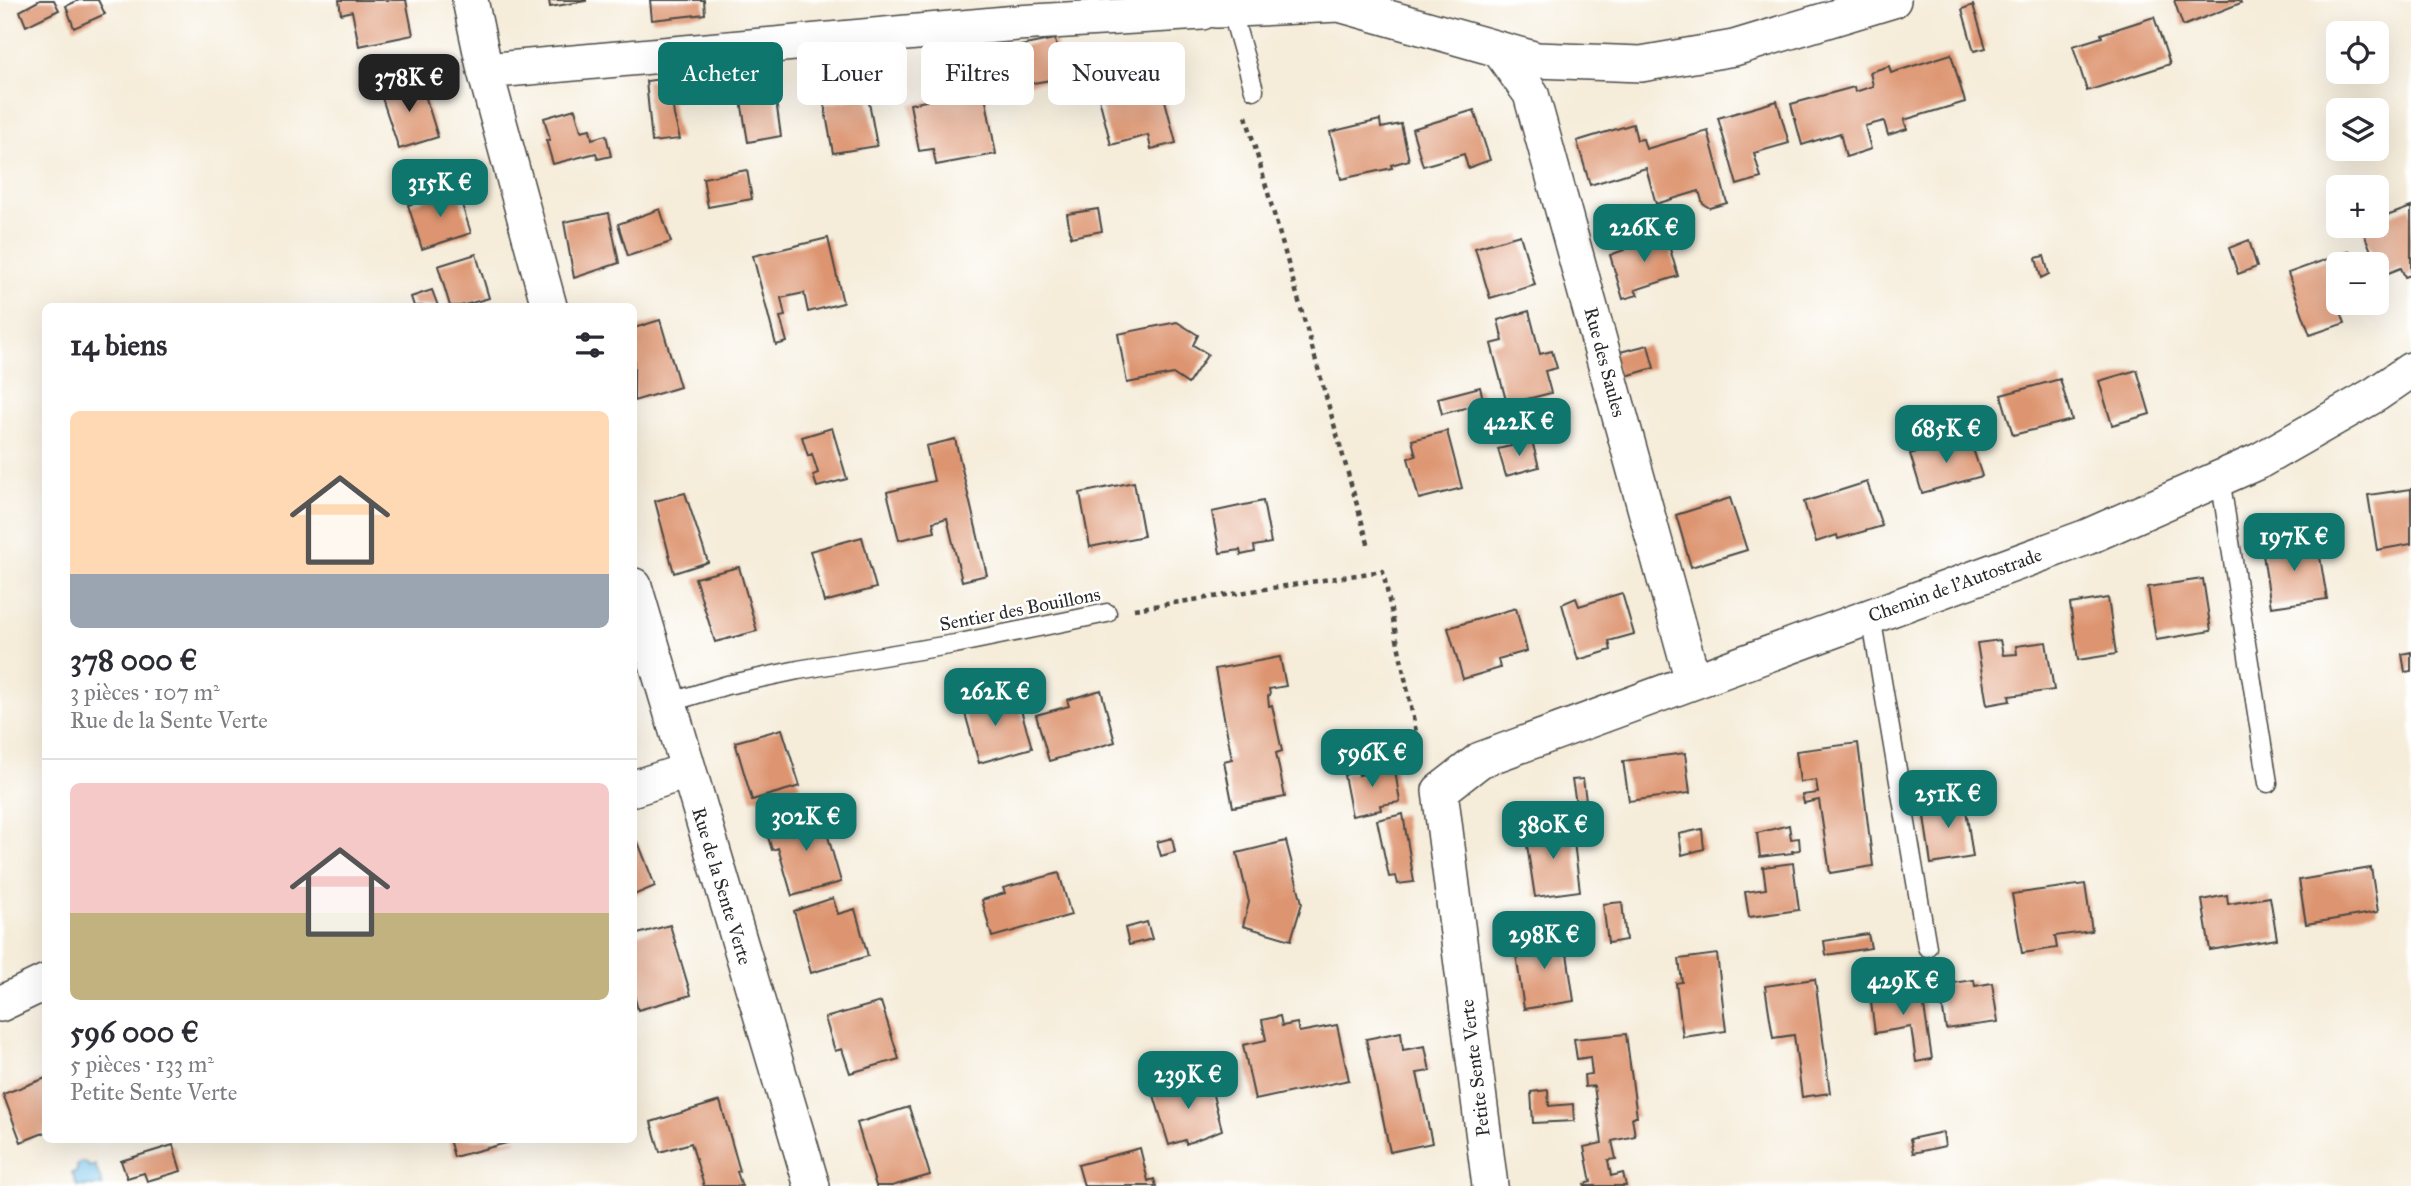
<!DOCTYPE html>
<html lang="fr">
<head>
<meta charset="utf-8">
<style>
  :root { --surface:#fff; --page:#f2f2f3; --text:#2b2b33; --muted:#7c7c81; --line:#e1e1e2; --accent:#0f766e }
  body { margin:0; font-family:"IM FELL Great Primer",serif; background:var(--page); color:var(--text); height:100vh; display:flex; flex-direction:column; font-size:26px; white-space:nowrap }
  * { box-sizing:border-box; margin:0 }
  p { font-size:23px; color:var(--muted) }
  .icon { flex:none; width:38px; height:38px; fill:none; stroke:currentColor; stroke-width:2; stroke-linecap:round; stroke-linejoin:round }
  .map { position:relative; flex:1; overflow:hidden }
  .sheet { position:absolute; left:42px; top:303px; width:595px; height:840px; display:flex; flex-direction:column; background:var(--surface); border-radius:10px; box-shadow:0 7px 28px #0002 }
  .sheet>* { flex:none }
  .hud { position:absolute; left:658px; top:42px; width:665px; height:63px; display:flex; gap:14px }
  .tools { position:absolute; left:2326px; top:21px; display:grid; gap:14px }
  .tools a { display:grid; place-items:center; width:63px; height:63px; border-radius:10px; background:var(--surface); box-shadow:0 7px 28px #0002; font-size:35px }
  .price { position:absolute; translate:-50% -60px; padding:0 16px; border-radius:14px; background:var(--accent); color:#fff; font-size:23px; line-height:46px; filter:drop-shadow(0 2px 4px #0008) }
  .price::after { content:''; position:absolute; left:50%; top:42px; width:21px; height:16px; margin-left:-10px; background:inherit; clip-path:polygon(0 0,100% 0,50% 100%) }
  .price.selected { background:#222; color:#fff }
  ul { padding:0; list-style:none }
  li { display:grid; align-content:center; gap:14px; height:371px; padding:0 28px }
  li+li { border-top:2px solid var(--line) }
  li span { display:grid; place-items:center; height:217px; border-radius:10px; color:#555 }
  li>.icon { margin-inline-start:auto }
  span .icon { width:126px; height:126px; fill:#fffc; stroke-width:1 }
  li b { font-size:30px }
  h2 { display:flex; justify-content:space-between; align-items:center; height:84px; padding:0 28px; font-size:30px }
  .pill { padding:0 24px; border-radius:10px; background:var(--surface); box-shadow:0 7px 28px #0002; font-size:24px; line-height:63px }
  .pill.selected { background:var(--accent); color:#fff }
  .map>svg:first-child { display:block }
  .water { fill:#6fc2eb; stroke:#4d768b; stroke-width:2 }
  .building { fill:#dd946f }
  .lines { fill:none; stroke-linecap:round; stroke-linejoin:round }
  .service-casing { stroke:#494845; stroke-width:21 }
  .minor-casing { stroke:#494845; stroke-width:38 }
  .path { stroke:#494845; stroke-width:4.5; stroke-dasharray:5 5; stroke-linecap:butt }
  .service { stroke:#fff; stroke-width:18 }
  .minor { stroke:#fff; stroke-width:35 }
  .labels { text-anchor:middle; dominant-baseline:central; stroke-width:5; stroke-linejoin:round; paint-order:stroke }
  .street-label { font-size:19px; fill:#2b2b2b; stroke:#fff }
</style>
</head>
<body>
<div class="map">
<svg width="2411" height="1186" viewBox="0 0 2411 1186">
  <rect width="100%" height="100%" fill="#fff"/>
  <filter id="ink" filterUnits="userSpaceOnUse"><feTurbulence type="fractalNoise" baseFrequency=".0143" numOctaves="2"/><feDisplacementMap in="SourceGraphic" scale="14" xChannelSelector="R" yChannelSelector="G"/><feConvolveMatrix kernelMatrix="1 2 1 2 8 2 1 2 1" color-interpolation-filters="sRGB"/></filter>
  <filter id="wash" filterUnits="userSpaceOnUse"><feTurbulence type="fractalNoise" baseFrequency=".00686" numOctaves="4" result="noise"/><feDisplacementMap in="SourceGraphic" scale="28" xChannelSelector="R" yChannelSelector="G"/><feGaussianBlur stdDeviation="1.57" result="paint"/><feColorMatrix in="noise" values="0 0 0 0 0 0 0 0 0 0 0 0 0 0 0 0 0 1.4 0 .05"/><feComposite in="paint" operator="in"/></filter>
  <g filter="url(#wash)">
    <rect width="100%" height="100%" fill="#f5ecd9"/>
    <!-- water -->
    <path class="water" d="M81,1162L86,1163L90,1167L95,1165L103,1186H77L72,1173L77,1171V1166Z"/>
    <g id="blocks">
      <!-- building -->
      <path class="building" d="M40,0H54L59,10L26,26L20,11Z
        M79,0H98L105,14L74,28L66,6Z
        M339,0H406L413,35L359,46L352,11L341,14Z
        M549,0H586V1L550,7Z
        M650,0H704L705,14L652,20Z
        M2174,0H2240L2241,3L2183,26Z
        M1973,5L1986,48L1974,51L1962,9Z
        M2154,17L2170,64L2087,91L2073,46L2102,37L2101,34Z
        M1055,39L1062,78L1016,86L1010,48Z
        M1951,54L1965,102L1904,120L1907,129L1888,135L1884,121L1865,126L1871,149L1846,157L1840,133L1802,145L1791,104L1854,87L1855,92L1873,86L1870,72L1889,66L1891,73Z
        M771,65L781,136L748,142L736,71Z
        M692,75L695,98L673,101L671,78Z
        M669,78L674,115L680,139L652,142L646,81Z
        M420,79L438,137L399,149L380,92Z
        M1160,81L1176,143L1151,149L1148,135L1111,145L1099,98Z
        M984,90L996,154L936,165L933,149L919,151L910,104Z
        M868,97L877,146L833,153L824,104Z
        M1777,101L1789,143L1754,153L1761,178L1737,185L1718,118Z
        M575,109L581,131L590,129L592,139L606,135L611,156L598,159L596,153L553,164L546,140H550L544,118Z
        M1474,110L1490,160L1468,168L1464,154L1423,166L1412,129Z
        M1380,120L1381,128L1401,124L1409,160L1391,165L1392,168L1341,179L1330,132Z
        M1633,124L1637,140L1643,139L1646,149L1708,131L1727,203L1710,208L1703,204L1699,191L1656,204L1646,168L1590,185L1577,141Z
        M747,170L752,199L708,207L703,178Z
        M457,189L471,233L422,249L408,205Z
        M2411,207V275L2405,277L2401,268L2381,276L2361,226H2376V220Z
        M660,209L671,242L628,256L618,224Z
        M1098,209L1102,231L1071,237L1067,214Z
        M609,213L619,263L574,278L564,222Z
        M1665,232L1678,276L1635,290L1638,295L1623,299L1610,255L1624,250L1622,245Z
        M1520,235L1535,285L1490,298L1475,248Z
        M828,238L843,303L808,312L804,293L781,298L785,316L780,317L787,342L776,345L753,256Z
        M2249,240L2257,267L2238,274L2229,248Z
        M2350,251L2355,264H2338L2337,301L2345,323L2310,335L2288,273Z
        M476,254L489,298L461,306H450L438,266Z
        M2044,256L2049,274L2041,278L2036,258Z
        M432,290L438,306H414L411,297Z
        M1529,311L1540,354L1552,351L1557,368L1545,371L1551,393L1507,404L1491,344L1503,341L1498,320Z
        M660,320L680,387L634,401V328Z
        M1177,322L1198,335L1193,345L1208,354L1188,384L1173,374L1127,383L1118,334Z
        M1648,345L1654,368L1619,378L1612,354Z
        M2137,370L2150,414L2112,425L2099,381Z
        M2060,379L2072,420L2013,435L2001,395Z
        M1480,387L1484,403L1442,414L1438,398Z
        M832,428L847,479L817,487L813,475L818,473L812,454L808,456L802,437Z
        M1447,431L1462,488L1419,499L1408,458L1416,456L1412,440Z
        M1969,437L1982,476L1922,493L1910,454Z
        M955,439L987,575L962,581L947,518L933,522L935,532L899,540L887,492L934,481L926,446Z
        M1532,441L1539,467L1506,476L1498,449Z
        M1134,482L1144,536L1090,547L1080,493Z
        M1867,482L1882,526L1838,539L1837,535L1816,542L1804,502Z
        M2411,489V544L2377,550L2368,495Z
        M685,493L708,562L674,573L655,501Z
        M1730,498L1747,550L1691,567L1676,515Z
        M1263,501L1271,543L1254,546L1255,552L1241,555L1240,550L1220,553L1212,512Z
        M862,537L876,588L824,602L810,551Z
        M2317,539L2327,599L2271,607L2262,548Z
        M739,567L757,631L715,642L695,578Z
        M2203,579L2211,631L2156,640L2148,587Z
        M1622,593L1634,634L1609,641L1611,650L1578,660L1562,604L1576,598L1579,606Z
        M2108,598L2116,654L2078,660L2070,604Z
        M1516,608L1527,651L1498,659L1500,668L1463,679L1448,628Z
        M2000,640L2003,655L2017,654L2016,646L2046,642L2054,690L2009,696L2010,701L1987,705L1977,643Z
        M2411,652V671L2405,672L2402,654Z
        M1280,657L1286,686L1269,689L1270,695L1268,696L1269,706L1272,705L1282,751L1276,753L1285,797L1233,807L1224,761L1232,759L1215,669Z
        M1101,690L1115,742L1049,761L1036,715L1069,706L1067,700Z
        M987,692L993,710L1019,703L1032,748L979,763L961,699Z
        M782,729L800,786L752,800L735,742Z
        M1858,743L1873,866L1830,873L1819,800L1804,803L1802,795L1818,793L1816,780L1800,782L1796,751Z
        M1685,753L1690,793L1629,801L1623,761Z
        M1394,764L1400,802L1380,805L1381,810L1352,816L1344,775L1358,771L1359,775L1370,773L1369,768Z
        M1583,779L1586,800L1576,803L1572,780Z
        M1964,796L1973,857L1931,864L1922,803Z
        M828,812L834,831L827,833L841,882L792,896L778,848L772,850L766,830Z
        M1403,814L1414,882L1398,884L1396,876L1389,877L1377,820Z
        M1789,825L1791,839L1799,838L1800,850L1792,851L1793,853L1760,857L1757,833Z
        M1572,826L1580,891L1535,897L1525,832Z
        M1702,829L1704,849L1682,855L1679,834Z
        M1172,838L1175,852L1161,856L1157,842Z
        M1286,841L1302,903L1291,940L1243,926L1249,902L1237,853Z
        M638,842L655,886L634,895V843Z
        M1793,863L1799,910L1749,917L1745,892L1766,889L1763,867Z
        M2371,868L2378,912L2306,924L2299,880Z
        M1059,873L1071,915L992,937L982,900L1005,893L1003,888Z
        M2085,884L2092,931L2055,936L2057,948L2022,953L2012,894Z
        M2227,895L2228,904L2270,897L2277,939L2210,950L2202,900Z
        M833,898L838,914L855,909L868,956L811,973L794,911Z
        M1622,902L1626,940L1608,943L1603,904Z
        M1147,922L1152,939L1129,945L1125,928Z
        M670,925L691,995L638,1010L634,995V935Z
        M1564,933L1574,1001L1524,1009L1514,940Z
        M1868,934L1871,948L1826,955L1824,941Z
        M1717,954L1726,1031L1683,1037L1676,983L1682,982L1679,959Z
        M1815,979L1830,1093L1802,1097L1794,1035L1773,1038L1765,986Z
        M1974,980L1975,986L1992,983L1998,1022L1946,1029L1939,985Z
        M1921,987L1932,1059L1916,1062L1911,1027L1875,1033L1870,995Z
        M881,1002L899,1059L850,1073L842,1049L835,1051L825,1018Z
        M1280,1016L1282,1026L1297,1023L1299,1032L1337,1025L1349,1080L1255,1100L1243,1045L1266,1040L1262,1020Z
        M1401,1032L1403,1050L1425,1046L1430,1071L1417,1073L1432,1143L1390,1152L1366,1039Z
        M1626,1034L1637,1117H1632L1635,1136L1612,1141L1616,1159L1608,1160L1611,1176L1623,1173L1626,1186H1585L1584,1184L1591,1182L1584,1147L1602,1143L1594,1086L1585,1087L1584,1075L1592,1074L1590,1057L1577,1059L1574,1039Z
        M1208,1076L1222,1130L1186,1144L1185,1140L1169,1145L1153,1092Z
        M46,1078V1132L21,1142L3,1094Z
        M1548,1090L1549,1106L1573,1104L1574,1121L1533,1123L1531,1092Z
        M720,1101L740,1171L737,1172L742,1186H704L691,1143L660,1152L651,1122Z
        M909,1107L930,1175L892,1186H876L857,1123Z
        M1943,1132L1945,1146L1913,1153L1910,1139Z
        M449,1139H517L518,1140L454,1157Z
        M173,1145L181,1171L147,1181L144,1173L127,1178L121,1161Z
        M1140,1148L1148,1181L1154,1179L1156,1186H1084L1078,1165Z"/>
    </g>
  </g>
  <g filter="url(#ink)">
    <use href="#blocks" fill-opacity="0" stroke="#494845" stroke-width="2"/>
    <g class="lines">
      <defs>
        <path id="service" d="M1231,9L1254,90
          M2220,478L2268,783
          M1871,616L1927,947
          M668,703L727,685L798,670L955,644L1107,613"/>
        <path id="minor" d="M470,0L485,71L549,306
          M1216,10L1339,4L1537,60L1641,64L1734,48L1893,0
          M1500,51L1531,94L1693,681
          M485,71L1017,23L1202,12
          M634,586L812,1186
          M634,788L687,771
          M0,1004L46,982
          M1490,1186L1440,791L1480,760L2087,537L2259,461L2376,394L2411,370"/>
      </defs>
      <!-- service casing -->
      <use href="#service" class="service-casing"/>
      <!-- minor casing -->
      <use href="#minor" class="minor-casing"/>
      <!-- path -->
      <path class="path" d="M1246,116L1369,547
        M1134,609L1383,571L1422,761"/>
      <!-- service -->
      <use href="#service" class="service"/>
      <!-- minor -->
      <use href="#minor" class="minor"/>
    </g>
  </g>
  <g class="labels">
    <!-- street labels -->
    <g class="street-label">
      <text transform="translate(1605 362) rotate(75)">Rue des Saules</text>
      <text transform="translate(1955 585) rotate(-20)">Chemin de l'Autostrade</text>
      <text transform="translate(1020 609) rotate(-11)">Sentier des Bouillons</text>
      <text transform="translate(722 886) rotate(73)">Rue de la Sente Verte</text>
      <text transform="translate(1475 1068) rotate(-97)">Petite Sente Verte</text>
    </g>
  </g>
</svg>
<div class="tools">
<a><svg class="icon" aria-label="locate" viewBox="0 0 24 24"><circle cx="12" cy="12" r="6"/><path d="M12 2v4M12 18v4M2 12h4M18 12h4"/></svg></a>
<a><svg class="icon" aria-label="layers" viewBox="0 0 24 24"><path d="M12 4l9 5-9 5-9-5zM3 14l9 5 9-5"/></svg></a>
<a>+</a>
<a>−</a>
</div>
<b class="price selected" style="left:409px;top:114px">378K €</b>
<b class="price" style="left:440px;top:219px">315K €</b>
<b class="price" style="left:1644px;top:264px">226K €</b>
<b class="price" style="left:1519px;top:458px">422K €</b>
<b class="price" style="left:1946px;top:465px">685K €</b>
<b class="price" style="left:2294px;top:573px">197K €</b>
<b class="price" style="left:995px;top:728px">262K €</b>
<b class="price" style="left:1372px;top:789px">596K €</b>
<b class="price" style="left:1948px;top:830px">251K €</b>
<b class="price" style="left:806px;top:853px">302K €</b>
<b class="price" style="left:1553px;top:861px">380K €</b>
<b class="price" style="left:1544px;top:971px">298K €</b>
<b class="price" style="left:1903px;top:1017px">429K €</b>
<b class="price" style="left:1188px;top:1111px">239K €</b>
<div class="hud">
<a class="pill selected">Acheter</a>
<a class="pill">Louer</a>
<a class="pill">Filtres</a>
<a class="pill">Nouveau</a>
</div>
<section class="sheet">
<h2>14 biens<svg class="icon" aria-label="filters" viewBox="0 0 24 24"><path d="M4 7h16M4 17h16"/><circle cx="9" cy="7" r="2"/><circle cx="15" cy="17" r="2"/></svg></h2>
<ul>
<li><span style="background:linear-gradient(#ffd9b3 75%,#9aa5b1 0)"><svg class="icon" aria-label="home" viewBox="0 0 24 24"><path d="M3 11l9-7 9 7M6 9v11h12V9"/></svg></span><div><b>378 000 €</b><p>3 pièces · 107 m²</p><p>Rue de la Sente Verte</p></div></li>
<li><span style="background:linear-gradient(#f6c9c9 60%,#c2b280 0)"><svg class="icon" aria-label="home" viewBox="0 0 24 24"><path d="M3 11l9-7 9 7M6 9v11h12V9"/></svg></span><div><b>596 000 €</b><p>5 pièces · 133 m²</p><p>Petite Sente Verte</p></div></li>
</ul>
</section>
</div>
</body>
</html>
